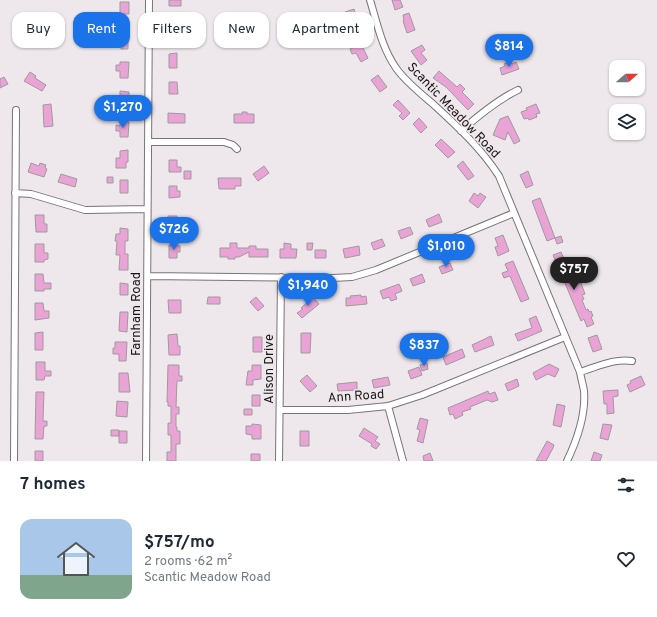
<!DOCTYPE html>
<html lang="en">
<head>
<meta charset="utf-8">
<style>
  :root { --surface:#fff; --page:#f6f6f7; --text:#1f2937; --muted:#747a83; --accent:#1a73e8 }
  body { margin:0; font-family:Overpass,sans-serif; background:var(--page); color:var(--text); height:100vh; display:flex; flex-direction:column; font-size:15px; white-space:nowrap }
  * { box-sizing:border-box; margin:0 }
  p { font-size:13px; color:var(--muted) }
  .icon { flex:none; width:22px; height:22px; fill:none; stroke:currentColor; stroke-width:2; stroke-linecap:round; stroke-linejoin:round }
  .map { position:relative; height:461px; overflow:hidden }
  .drawer { display:flex; flex-direction:column; background:var(--surface); flex:1 }
  .drawer>* { flex:none }
  .banner { position:absolute; left:12px; top:12px; width:400px; height:36px; display:flex; gap:8px }
  .needle { width:26px; rotate:69deg }
  .tools { position:absolute; left:609px; top:60px; display:grid; gap:8px }
  .tools a { display:grid; place-items:center; width:36px; height:36px; border-radius:8px; background:var(--surface); box-shadow:0 1px 3px #0004; font-size:20px }
  .price { position:absolute; translate:-50% -34px; padding:0 9px; border-radius:14px; background:var(--accent); color:#fff; font-size:13px; line-height:26px; filter:drop-shadow(0 1px 2px #0008) }
  .price::after { content:''; position:absolute; left:50%; top:24px; width:12px; height:9px; margin-left:-6px; background:inherit; clip-path:polygon(0 0,100% 0,50% 100%) }
  .price.selected { background:#222; color:#fff }
  ul { padding:0; list-style:none }
  li { display:flex; align-items:center; gap:12px; height:100px; padding:0 20px }
  li span { display:grid; place-items:center; flex:none; width:112px; height:80px; border-radius:12px; color:#555 }
  li>.icon { margin-inline-start:auto }
  span .icon { width:48px; height:48px; fill:#fffc; stroke-width:1 }
  li b { font-size:17px }
  h2 { display:flex; justify-content:space-between; align-items:center; height:48px; padding:0 20px; font-size:17px }
  .chip { padding:0 14px; border-radius:12px; background:var(--surface); box-shadow:0 1px 3px #0004; font-size:14px; line-height:36px }
  .chip.selected { background:var(--accent); color:#fff }
  .map>svg:first-child { display:block }
  .building { fill:#e9a4d5; stroke:#a09a9e }
  .lines { fill:none; stroke-linecap:round; stroke-linejoin:round }
  .minor-casing { stroke:#7a7377; stroke-width:8 }
  .minor { stroke:#fff; stroke-width:6 }
  .labels { text-anchor:middle; dominant-baseline:central; stroke-width:3; stroke-linejoin:round; paint-order:stroke }
  .street-label { font-size:13px; fill:#181617; stroke:#eee7eb }
</style>
</head>
<body>
<div class="map">
<svg width="657" height="461" viewBox="0 0 657 461">
  <rect width="100%" height="100%" fill="#eee7eb"/>
  <!-- building -->
  <path class="building" d="M169,0H181V6H169Z
    M392,0H400L403,7L395,10Z
    M120,2H129V14H120Z
    M354,9L360,29L351,32L345,12Z
    M409,13L415,30L407,33L403,21H404L403,15Z
    M172,19L180,20V28H178L177,41L168,40L169,28H172Z
    M120,30H128V49H121L120,42H117V37H120Z
    M360,42L368,58L361,62L356,53L352,54L350,49L354,47L353,46Z
    M422,45L425,50L421,53L427,60L421,65L411,51Z
    M177,53V68H169V54Z
    M511,61L512,64L516,62L519,69L502,75L500,68L505,66L504,64Z
    M120,62H129L128,78H120V71H116V65H120Z
    M439,71L457,87L460,84L465,89L462,92L474,104L468,110L446,87L433,78Z
    M30,72L36,76L35,78L46,85L42,91L24,81Z
    M378,75L387,87L380,92L371,80Z
    M4,77L8,84L0,88V79Z
    M169,82H177L178,94H169Z
    M120,91L129,92V106H120Z
    M398,100L410,113L403,120L399,116L402,113L393,105Z
    M51,104L53,126L44,127L43,105Z
    M536,104L540,113L536,114L537,117L529,120L528,118L524,119L521,112L527,110L526,108Z
    M117,106H123L124,113H117Z
    M242,112H247V114H254V123H234V114H242Z
    M168,113L185,114V123H168Z
    M508,116L520,141L514,144L508,132L505,140L493,135L500,119Z
    M419,118L427,127L421,133L413,124Z
    M120,121L129,122L128,137H120V131H116V125L120,126Z
    M441,139L455,152L448,158L435,145Z
    M128,150V162H126V168H116V158H120V151Z
    M169,160H177V167H181V172H169Z
    M463,161L474,176L468,180L457,166Z
    M31,163L39,166L40,163L46,165L45,168L47,169L44,177L28,172Z
    M264,166L269,173L258,181L253,174Z
    M184,171H191V179H184Z
    M528,171L533,185L526,188L520,175Z
    M61,174L77,179L75,187L58,182Z
    M107,177H113V183H107Z
    M218,178H241V186H235V189H219Z
    M120,180H128V193H120Z
    M169,186H177V191H180V197L169,198Z
    M474,193L478,196L480,193L486,197L478,208L469,201Z
    M540,198L555,238L547,241L532,201Z
    M439,214L442,222L429,227L426,220Z
    M35,215H44V224H47V232H36Z
    M168,216H177V234H168Z
    M410,227L413,234L401,239L398,231Z
    M120,228L128,229V241H125V254H128V270H119L120,255H116L117,241H115L116,234H120Z
    M503,235L509,251L498,256L495,247L498,246L495,238Z
    M561,236L563,242L557,244L555,238Z
    M382,239L385,246L374,250L371,243Z
    M230,243H237V248H249V246H256V249H268V257H249V252L239,257H235V259H228V257H220V248H230Z
    M284,243L291,244V249H297L296,258H280V249H284Z
    M307,243H313L312,250H307Z
    M35,244H44V253H48V259L44,260V262H35Z
    M169,245L180,246V252H177V258H169Z
    M359,246L360,255L345,258L343,249Z
    M315,250H326V258H315Z
    M561,252L575,285L581,283L585,294L582,295L584,299L582,300L586,310L588,309L589,312L591,311L593,316L591,317L594,324L587,327L584,319L581,321L553,255Z
    M513,261L529,299L521,302L510,276L504,278L502,273L508,271L505,264Z
    M450,263L453,270L442,274L439,267Z
    M35,274H43L44,283H51V289H44V291H35Z
    M422,274L425,282L413,286L410,279Z
    M120,283L128,284V295H120Z
    M399,284L402,291L395,294L397,299L391,301L389,297L383,299L380,291Z
    M361,295V297L366,296L367,304L346,306V298H351L350,296Z
    M208,297H220V304H207Z
    M256,297L264,306L258,311L250,302Z
    M313,297L319,304L302,318L297,313L303,309L301,308Z
    M168,300H181V313H169Z
    M35,303H43L44,311H49V318L35,320Z
    M120,312H128L127,332L119,331Z
    M536,316L542,331L518,341L515,334L532,328L529,319Z
    M43,332V350H35V333Z
    M301,333H311L310,353H301Z
    M177,334L178,346H180V355H169L168,335Z
    M597,335L602,349L593,352L588,338Z
    M491,336L494,345L475,352L472,345Z
    M253,337H262V352H253Z
    M115,342H127L126,361H119V354H113V348H115Z
    M462,349L465,357L446,365L443,357Z
    M36,362H45V371H51V376H45L44,380H36Z
    M427,363L428,369L422,371L420,365Z
    M549,364L559,369L555,377L548,374L536,380L533,373Z
    M168,365H179V376H182V381H177L176,407H179V414H176V427H177V431H180V444H176V461H167V452H171V435H168V423H171V406H168V402H167Z
    M252,365H261V379L253,380V385H246L248,371H252Z
    M419,367L422,375L411,379L408,371Z
    M119,373H128L130,392H119Z
    M307,375L317,386L310,392L300,381Z
    M641,376L645,385L630,392L627,385L631,383L630,381Z
    M388,377L390,385L374,388L372,380Z
    M517,379L519,386L508,391L505,384Z
    M357,382V390L338,391L337,384Z
    M618,390V396L613,397L614,413L607,414V404H604L603,391Z
    M488,391L489,394L495,392L498,400L492,402L487,400L470,407L471,409L462,412L463,415L455,419L453,414L450,415L448,408Z
    M36,392H44L43,421H47V426H44L43,439H35Z
    M252,395H260V406H252Z
    M117,401L128,402L127,417L116,416Z
    M557,404L565,406L561,427L553,425Z
    M244,409H252V415H244Z
    M420,418L428,420L423,443L417,441L420,430L417,429Z
    M252,424L261,425V439H252V435L246,434V426H252Z
    M603,424L612,425L608,440L600,438Z
    M364,428L378,437L375,441L380,444L376,449L371,446L372,444L359,436Z
    M111,430H119V436H111Z
    M119,431H127V443H119Z
    M300,431H309V446H300Z
    M547,441L554,445L553,448L546,461H536Z
    M35,451H43V461H35Z
    M594,452L602,455L600,461H591Z
    M430,453L433,461H424L423,456Z
    M251,454H260V461H251Z"/>
  <g class="lines">
    <defs>
      <path id="minor" d="M370,0C377,23 382,48 396,68C406,82 420,93 433,104C457,126 481,148 499,176L580,372C581,378 583,385 584,391C586,415 577,440 567,461
        M461,131C479,115 497,100 518,90
        M149,142H224L233,145L237,149
        M15,193L31,194L85,210L147,209
        M148,276L333,278L352,277L376,270L514,213
        M580,372C597,367 614,358 632,361
        M388,406L403,461
        M280,410H348L388,406L422,395L565,337
        M14,461L16,110
        M146,461L149,0
        M279,461L281,277"/>
    </defs>
    <!-- minor casing -->
    <use href="#minor" class="minor-casing"/>
    <!-- minor -->
    <use href="#minor" class="minor"/>
  </g>
  <g class="labels">
    <!-- street labels -->
    <g class="street-label">
      <text transform="translate(453 111) rotate(46)">Scantic Meadow Road</text>
      <text transform="translate(137 314) rotate(-90)">Farnham Road</text>
      <text transform="translate(270 369) rotate(-90)">Alison Drive</text>
      <text transform="translate(356 397) rotate(-4)">Ann Road</text>
    </g>
  </g>
</svg>
<div class="tools">
<a><svg class="needle" viewBox="-14 -14 28 28"><path d="M0-13l5 13h-10z" fill="#e53935"/><path d="M0 13l5-13h-10z" fill="#747a83"/></svg></a>
<a><svg class="icon" aria-label="layers" viewBox="0 0 24 24"><path d="M12 4l9 5-9 5-9-5zM3 14l9 5 9-5"/></svg></a>
</div>
<b class="price" style="left:509px;top:68px">$814</b>
<b class="price" style="left:123px;top:129px">$1,270</b>
<b class="price" style="left:174px;top:251px">$726</b>
<b class="price" style="left:446px;top:268px">$1,010</b>
<b class="price selected" style="left:574px;top:291px">$757</b>
<b class="price" style="left:308px;top:307px">$1,940</b>
<b class="price" style="left:424px;top:367px">$837</b>
<div class="banner">
<a class="chip">Buy</a>
<a class="chip selected">Rent</a>
<a class="chip">Filters</a>
<a class="chip">New</a>
<a class="chip">Apartment</a>
</div>
</div>
<section class="drawer">
<h2>7 homes<svg class="icon" aria-label="filters" viewBox="0 0 24 24"><path d="M4 7h16M4 17h16"/><circle cx="9" cy="7" r="2"/><circle cx="15" cy="17" r="2"/></svg></h2>
<ul>
<li><span style="background:linear-gradient(#a9c7e8 70%,#7fa58c 0)"><svg class="icon" aria-label="home" viewBox="0 0 24 24"><path d="M3 11l9-7 9 7M6 9v11h12V9"/></svg></span><div><b>$757/mo</b><p>2 rooms · 62 m²</p><p>Scantic Meadow Road</p></div><svg class="icon" aria-label="heart" viewBox="0 0 24 24"><path d="M12 20l-8-8c-3-5 5-10 8-4 3-6 11-1 8 4z"/></svg></li>
</ul>
</section>
</body>
</html>
